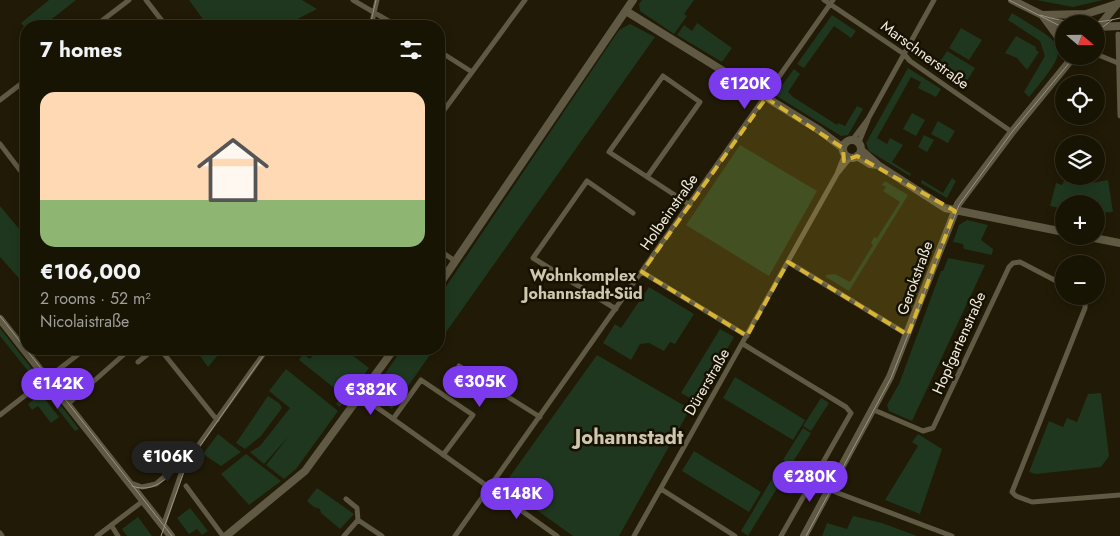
<!DOCTYPE html>
<html lang="en">
<head>
<meta charset="utf-8">
<style>
  :root { --surface:#181404; --page:#252113; --text:#f1f3f6; --muted:#9f9e9a; --line:#363326; --accent:#7c3aed }
  body { margin:0; font-family:Jost,sans-serif; background:var(--page); color:var(--text); height:100vh; display:flex; flex-direction:column; font-size:19px; white-space:nowrap }
  * { box-sizing:border-box; margin:0 }
  p { font-size:16px; color:var(--muted) }
  .icon { flex:none; width:28px; height:28px; fill:none; stroke:currentColor; stroke-width:2; stroke-linecap:round; stroke-linejoin:round }
  .map { position:relative; flex:1; overflow:hidden }
  .side { position:absolute; left:20px; top:20px; width:425px; height:335px; display:flex; flex-direction:column; background:var(--surface); border-radius:20px; box-shadow:0 2px 12px #0003,0 0 0 1px var(--line) }
  .side>* { flex:none }
  .needle { width:32px; rotate:110deg }
  .fabs { position:absolute; left:1055px; top:15px; display:grid; gap:10px }
  .fabs a { display:grid; place-items:center; width:50px; height:50px; border-radius:50%; background:var(--surface); box-shadow:0 2px 12px #0003,0 0 0 1px var(--line); font-size:25px }
  .price { position:absolute; translate:-50% -42px; padding:0 11px; border-radius:18px; background:var(--accent); color:#fff; font-size:16px; line-height:32px; filter:drop-shadow(0 1px 2px #0008) }
  .price::after { content:''; position:absolute; left:50%; top:30px; width:15px; height:11px; margin-left:-8px; background:inherit; clip-path:polygon(0 0,100% 0,50% 100%) }
  .price.on { background:#222; color:#fff }
  ul { padding:0; list-style:none }
  li { display:grid; align-content:center; gap:10px; height:265px; padding:0 20px }
  li+li { border-top:1px solid var(--line) }
  li span { display:grid; place-items:center; height:155px; border-radius:15px; color:#555 }
  li>.icon { margin-inline-start:auto }
  span .icon { width:90px; height:90px; fill:#fffc; stroke-width:1 }
  li b { font-size:21px }
  h2 { display:flex; justify-content:space-between; align-items:center; height:60px; padding:0 20px; font-size:21px }
  .map>svg:first-child { display:block }
  .green { fill:#1f371f }
  .lines { fill:none; stroke-linecap:round; stroke-linejoin:round }
  .street { stroke:#605943; stroke-width:5 }
  .secondary { stroke:#605943; stroke-width:8 }
  .tram { stroke:#9a9686; stroke-width:1 }
  .marked { fill:#d7b434; fill-opacity:0.2; stroke:#d7b434; stroke-width:4; stroke-dasharray:10 6; stroke-linejoin:round }
  .labels { text-anchor:middle; dominant-baseline:central; stroke-width:5; stroke-linejoin:round; paint-order:stroke }
  .street-label { font-size:15px; fill:#f1ede0; stroke:#171101 }
  .neighbourhood-label { font-size:16px; font-weight:bold; fill:#cec6ad; stroke:#171101 }
  .district-label { font-size:20px; font-weight:bold; fill:#cec6ad; stroke:#171101 }
</style>
</head>
<body>
<div class="map">
<svg width="1120" height="536" viewBox="0 0 1120 536">
  <rect width="100%" height="100%" fill="#201a06"/>
  <!-- green -->
  <path class="green" d="M49,0H76L43,26H26V29L21,23Z
    M189,0H302L317,9L284,26H208Z
    M642,0H694L684,14L687,16L674,34L640,11L639,4Z
    M1036,0H1103L1073,7Z
    M1012,13C1067,47 1073,44 1029,97L1024,92L1045,56L1040,41L1008,20Z
    M832,15L856,31L851,38L834,26L804,68L797,64Z
    M697,23L732,48L722,62L677,35L684,25L692,31Z
    M630,24L655,37L439,342V297L619,30Z
    M961,28L982,40L969,60L949,48Z
    M1016,36L1036,47V50L1039,52L1027,70L1017,58L1005,53Z
    M947,51L975,68L966,82L938,65Z
    M908,68L941,89L936,97L918,88L921,82L911,77L877,138L887,144L890,138L903,145L892,162L911,174L910,176L869,151L866,143Z
    M794,69L800,74L788,92L793,97L837,125L838,123L845,126L857,106L863,109L848,135L841,136L775,95Z
    M721,78L737,89L729,100L713,90Z
    M912,113L925,120L916,136L903,129Z
    M938,121L955,131L948,143L931,134Z
    M924,135L934,140L927,152L918,147Z
    M740,145L817,191L769,276L686,225Z
    M952,178L956,181L947,198L921,183L922,180L943,193Z
    M1108,180L1113,212L1096,213V204H1064V209L1050,206L1056,183L1062,185L1064,181L1080,185Z
    M885,181L908,195L849,291L826,277V275L835,274L850,282L873,245L871,243L874,237L877,238L900,202L883,191L886,187L882,185Z
    M0,206L26,237V286L0,257Z
    M967,220L988,225L981,240L993,249L992,255L964,249L963,244L953,242L959,225Z
    M948,258L985,265L912,421L889,411L887,405L899,384L941,271H943Z
    M649,287L694,314L675,344L670,342L664,351L649,343L640,344L631,360L603,343L615,324L621,328Z
    M0,328L40,379L36,381L0,336Z
    M720,329L734,337L697,402L681,393Z
    M203,349H223L208,367L198,353Z
    M318,349H344L369,368L340,407L336,404L343,395L299,360L303,354L310,359Z
    M402,349H434L392,409L371,394Z
    M597,355L690,409L619,536H573L503,486Z
    M286,369L338,411L296,469L284,479L266,465L289,436L264,464L250,452L260,446L290,408L269,391Z
    M735,377L805,420L793,440L723,398Z
    M45,385L79,429L75,431L41,388Z
    M1101,393L1109,456L1101,467L1036,474L1029,472L1049,421L1063,427L1067,418L1077,422L1088,394Z
    M41,394L59,417L51,423L38,406L32,410L28,404Z
    M268,396L279,403L282,408L261,436L245,449L236,443Z
    M821,398L829,403L811,431L803,426Z
    M803,428L811,433L791,465L783,460Z
    M218,434L241,452L221,466L203,454Z
    M918,434L942,449L920,514L885,500L918,446L912,442Z
    M694,451L761,492L749,512L682,471Z
    M246,454L281,481L249,505L221,474Z
    M782,462L790,467L748,536L741,531Z
    M317,488L354,514L340,529L321,513L320,509L314,507L307,501Z
    M190,508L208,531L202,535L197,529L189,534L177,518Z
    M853,516L882,523L917,536H822L827,523L847,529Z
    M138,517L152,536H127L122,529Z"/>
  <g class="lines">
    <!-- street -->
    <path class="street" d="M146,0L166,26
      M353,0L397,26
      M824,0L904,54L910,61L1012,132
      M95,26L129,0
      M348,26L356,22L371,25
      M371,26L377,0
      M1118,34L1120,116
      M439,51L472,72
      M1096,54L1118,63
      M0,100L26,80
      M439,117L525,0
      M853,139L868,119L934,0
      M859,142L868,120
      M0,144L26,178
      M837,174L850,158
      M647,177L700,102L663,76L609,152L690,205
      M439,250L455,261
      M788,262L908,335
      M642,272L747,336
      M1082,296L1085,300V308L1012,492L1016,496L1032,502L1120,495
      M616,309L533,258L587,181L633,213
      M743,344L846,407L851,413L781,536
      M160,349L217,420
      M138,362L154,349
      M459,366L540,417
      M361,396L557,536
      M68,404L130,349
      M874,410L923,431L933,428L1009,267L1013,263L1020,262L1064,285
      M0,415L85,349
      M393,419L421,380L473,415L443,455
      M131,483L142,487L156,484L195,450L267,349
      M186,486L223,536
      M661,489L735,536
      M830,490L952,536
      M346,499L357,508L358,520
      M358,520L382,536
      M111,525L118,536
      M163,526L182,471L190,457
      M0,533L2,536
      M97,536L143,501
      M344,536L358,520
      M455,536L833,0
      M634,536L837,174L845,154"/>
    <!-- secondary -->
    <path class="secondary" d="M1012,0L1042,15L1086,14L1120,3
      M626,11L819,130L843,148
      M1042,15L1064,45
      M1048,21L1064,26
      M1096,27L1120,26
      M1096,30L1117,4
      M843 149a9 9 0 1 1 18 0a9 9 0 1 1-18 0Z
      M861,150L878,165
      M857,156L870,164L878,165L945,208L1064,232
      M1084,236L1120,243
      M439,285L633,0
      M0,319L171,536
      M226,536L305,471L394,349
      M804,536L890,377L958,204L1012,132L1074,56"/>
    <!-- tram -->
    <path class="tram" d="M1009,0L1064,28
      M1040,15C1065,23 1094,25 1120,18
      M370,26L376,0
      M1096,32L1112,20
      M0,316L172,536
      M132,486C155,495 171,474 186,460
      M161,536L186,466L268,349
      M806,536L891,378L959,205L1012,132L1075,56"/>
  </g>
  <!-- marked area -->
  <path class="marked" d="M766,98L843,148L844,161L857,156L955,211L908,335L788,262L747,336L642,272Z"/>
  <g class="labels">
    <!-- street labels -->
    <g class="street-label">
      <text transform="translate(925 55) rotate(36)">Marschnerstraße</text>
      <text transform="translate(669 212) rotate(-55)">Holbeinstraße</text>
      <text transform="translate(915 278) rotate(-70)">Gerokstraße</text>
      <text transform="translate(959 343) rotate(-66)">Hopfgartenstraße</text>
      <text transform="translate(707 382) rotate(-60)">Dürerstraße</text>
    </g>
    <!-- neighbourhood labels -->
    <g class="neighbourhood-label">
      <text x="583" y="275">Wohnkomplex<tspan x="583" dy="18">Johannstadt-Süd</tspan></text>
    </g>
    <!-- district labels -->
    <g class="district-label">
      <text x="629" y="437">Johannstadt</text>
    </g>
  </g>
</svg>
<div class="fabs">
<a><svg class="needle" viewBox="-14 -14 28 28"><path d="M0-13l5 13h-10z" fill="#e53935"/><path d="M0 13l5-13h-10z" fill="#9f9e9a"/></svg></a>
<a><svg class="icon" aria-label="locate" viewBox="0 0 24 24"><circle cx="12" cy="12" r="6"/><path d="M12 2v4M12 18v4M2 12h4M18 12h4"/></svg></a>
<a><svg class="icon" aria-label="layers" viewBox="0 0 24 24"><path d="M12 4l9 5-9 5-9-5zM3 14l9 5 9-5"/></svg></a>
<a>+</a>
<a>−</a>
</div>
<b class="price" style="left:745px;top:110px">€120K</b>
<b class="price" style="left:480px;top:408px">€305K</b>
<b class="price" style="left:58px;top:410px">€142K</b>
<b class="price" style="left:371px;top:416px">€382K</b>
<b class="price on" style="left:168px;top:483px">€106K</b>
<b class="price" style="left:810px;top:503px">€280K</b>
<b class="price" style="left:517px;top:520px">€148K</b>
<section class="side">
<h2>7 homes<svg class="icon" aria-label="filters" viewBox="0 0 24 24"><path d="M4 7h16M4 17h16"/><circle cx="9" cy="7" r="2"/><circle cx="15" cy="17" r="2"/></svg></h2>
<ul>
<li><span style="background:linear-gradient(#ffd9b3 70%,#8fb573 0)"><svg class="icon" aria-label="home" viewBox="0 0 24 24"><path d="M3 11l9-7 9 7M6 9v11h12V9"/></svg></span><div><b>€106,000</b><p>2 rooms · 52 m²</p><p>Nicolaistraße</p></div></li>
</ul>
</section>
</div>
</body>
</html>
